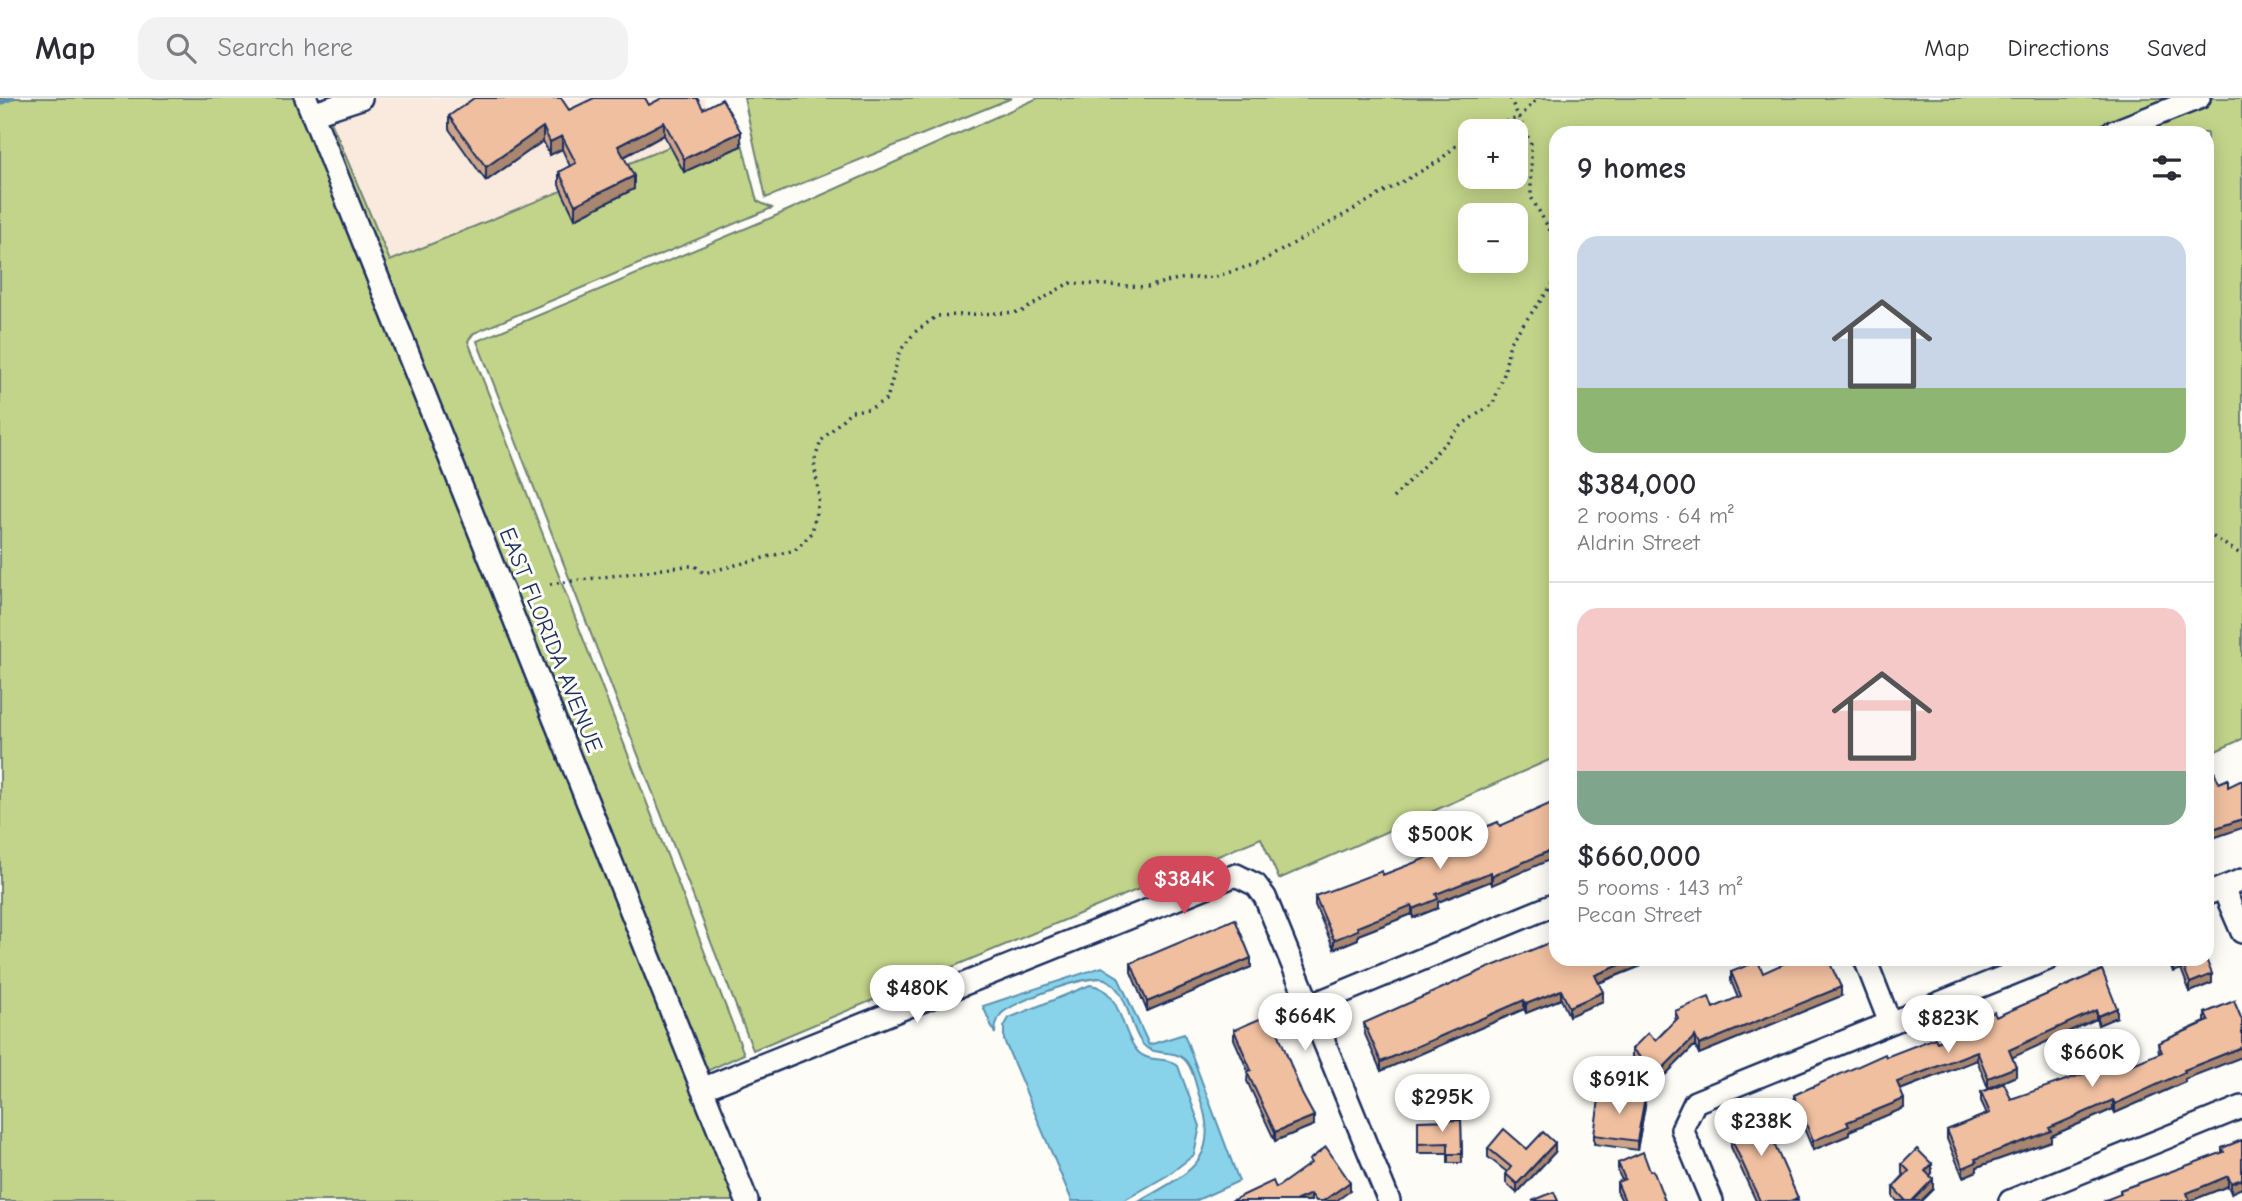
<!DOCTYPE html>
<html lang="en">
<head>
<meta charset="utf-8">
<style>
  :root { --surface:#fff; --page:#f2f2f3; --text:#2b2b33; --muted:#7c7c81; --line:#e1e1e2; --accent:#d1495b }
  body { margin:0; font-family:"Comic Neue",sans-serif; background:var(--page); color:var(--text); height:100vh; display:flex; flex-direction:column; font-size:26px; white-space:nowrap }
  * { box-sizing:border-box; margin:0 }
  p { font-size:23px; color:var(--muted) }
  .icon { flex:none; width:38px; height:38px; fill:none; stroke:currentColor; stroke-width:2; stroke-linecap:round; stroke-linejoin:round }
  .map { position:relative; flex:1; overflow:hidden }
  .sheet { position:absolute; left:1549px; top:28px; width:665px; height:840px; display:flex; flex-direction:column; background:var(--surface); border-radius:21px; box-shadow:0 4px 18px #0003 }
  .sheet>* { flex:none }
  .fabs { position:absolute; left:1458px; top:21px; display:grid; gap:14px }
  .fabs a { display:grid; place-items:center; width:70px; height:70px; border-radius:14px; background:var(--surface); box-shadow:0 4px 18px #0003; font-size:35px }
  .price { position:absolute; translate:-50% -60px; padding:0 16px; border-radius:24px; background:#fff; color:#222; font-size:23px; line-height:46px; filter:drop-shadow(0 2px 4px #0008) }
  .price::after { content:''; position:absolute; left:50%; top:42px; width:21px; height:16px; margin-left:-10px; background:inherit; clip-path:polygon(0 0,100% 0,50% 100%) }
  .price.active { background:var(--accent); color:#fff }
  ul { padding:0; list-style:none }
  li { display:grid; align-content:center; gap:14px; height:371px; padding:0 28px }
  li+li { border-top:2px solid var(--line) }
  li span { display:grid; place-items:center; height:217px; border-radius:21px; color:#555 }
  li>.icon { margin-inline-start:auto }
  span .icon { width:126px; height:126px; fill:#fffc; stroke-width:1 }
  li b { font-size:30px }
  h2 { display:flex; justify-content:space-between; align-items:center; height:84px; padding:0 28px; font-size:30px }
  header { display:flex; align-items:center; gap:42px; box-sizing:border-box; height:98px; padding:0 35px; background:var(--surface); border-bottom:2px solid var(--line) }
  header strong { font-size:33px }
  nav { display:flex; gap:38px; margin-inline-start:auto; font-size:24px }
  .search { width:490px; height:63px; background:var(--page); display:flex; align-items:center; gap:18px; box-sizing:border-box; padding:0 24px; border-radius:21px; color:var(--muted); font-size:26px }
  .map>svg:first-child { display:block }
  .built { fill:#f9eadd }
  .green { fill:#c2d489; stroke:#6e8274; stroke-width:2; fill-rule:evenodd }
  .water { fill:#88d3e9; stroke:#5c91b1; stroke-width:2 }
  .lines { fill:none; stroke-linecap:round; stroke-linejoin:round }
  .stream { stroke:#5c91b1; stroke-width:5 }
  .minor-casing { stroke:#1b2f5e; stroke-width:26 }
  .path { stroke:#1b2f5e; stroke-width:3.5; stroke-dasharray:2 5; stroke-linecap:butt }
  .minor { stroke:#fdfcf7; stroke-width:21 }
  .wall { fill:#cea48a; stroke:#1b2f5e; stroke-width:2 }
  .shaded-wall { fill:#a88670; stroke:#1b2f5e; stroke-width:2 }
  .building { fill:#f0bfa0; stroke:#1b2f5e; stroke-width:2 }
  .labels { text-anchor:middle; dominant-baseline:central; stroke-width:6; stroke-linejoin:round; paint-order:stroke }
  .street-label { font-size:23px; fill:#1b2f5e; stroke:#fdfcf7 }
</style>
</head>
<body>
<header>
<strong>Map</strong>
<div class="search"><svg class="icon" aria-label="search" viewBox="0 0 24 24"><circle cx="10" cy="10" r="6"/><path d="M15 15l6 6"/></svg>Search here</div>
<nav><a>Map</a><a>Directions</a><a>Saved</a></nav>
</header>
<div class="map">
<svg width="2242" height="1103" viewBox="0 0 2242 1103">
  <rect width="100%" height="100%" fill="#fdfcf7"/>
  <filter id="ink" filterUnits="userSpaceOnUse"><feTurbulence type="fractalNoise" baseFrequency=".0143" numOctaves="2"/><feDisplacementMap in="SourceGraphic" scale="14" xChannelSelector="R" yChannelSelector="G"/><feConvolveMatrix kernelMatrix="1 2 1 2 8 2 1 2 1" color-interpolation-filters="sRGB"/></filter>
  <g filter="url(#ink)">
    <!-- built -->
    <path class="built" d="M321,0H704L715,30L390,163Z"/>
    <!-- green -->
    <path class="green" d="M0,0H306L747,1103H0Z
      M317,0H321L390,163L715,30H738L757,103L772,110L474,235L468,243L744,956L707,973Z
      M744,0H1012L766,100Z
      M1038,0H2242V641L2207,657V35H1556V659L1279,781L1261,740L753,952L477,243L773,119ZM1470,33H1516V79H1470ZM1470,117H1516V163H1470Z"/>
    <!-- water -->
    <path class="water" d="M1102,869L1118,879L1149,947L1184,936L1239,1083L1195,1103H1140C1188,1075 1222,1063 1200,1000C1196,989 1193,969 1184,961C1172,950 1152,960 1141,944C1128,925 1128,892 1105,881C1090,875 1012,904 1001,916C997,922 995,929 995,936L983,908Z
      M1090,887C1120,890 1120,930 1135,950C1146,967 1166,957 1178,968L1200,1028L1194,1057L1168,1077L1123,1103H1072L1004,942V929L1009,920Z"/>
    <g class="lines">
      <!-- stream -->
      <path class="stream" d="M0,5L12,0"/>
      <defs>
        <path id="minor" d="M306,0L747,1103
          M312,16L361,0
          M2110,35L2199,0
          M2223,790L2242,834
          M2207,796L2242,782
          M1865,861L1890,925
          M1309,908L1556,806
          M702,991L1236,777L1256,787L1265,799L1389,1103
          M1712,1103L1682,1031L1695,1004L2048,861
          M2010,1103L2242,1009"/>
      </defs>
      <!-- minor casing -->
      <use href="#minor" class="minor-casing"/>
      <!-- path -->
      <path class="path" d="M1510,0L1531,46V99L1556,143
        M1472,33L1519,20L1538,0
        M1393,400L1464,325L1493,306L1504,276L1510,244L1556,182
        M2207,435L2242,457
        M550,486L686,468H695L704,475L795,452L812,435L819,399L814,364L821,343L851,313L869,311L887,301L900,253L915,234L937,218L1021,214L1069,185L1147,189L1178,181L1214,179L1259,165L1439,63L1470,35"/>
      <!-- minor -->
      <use href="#minor" class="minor"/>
    </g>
    <!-- wall -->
    <path class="wall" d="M649,7L703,11L741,48L684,74L664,37L624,59L634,91L575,121L559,87V74L570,68L562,51L550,57L543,43L486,83L449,31V18Z
      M1498,724L1492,787L1491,783L1438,804V810L1413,820L1412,816L1358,837V841L1334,851L1315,807V798L1383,777L1435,757V750Z
      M2168,861H2206L2212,885L2190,894L2181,871L2173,874Z
      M1641,863V868L1599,885L1603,903L1569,918L1561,901L1526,915L1524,911L1381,973L1364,934V925Z
      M1131,865L1251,869L1147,913L1131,874Z
      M2102,872L2117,919L2098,927L2096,921L2012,959L2016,978L1988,990L1977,962L1900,992L1904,1010L1849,1033V1037L1813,1052L1794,1006V997L1886,959L1937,944L1966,933V926L1996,919Z
      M1731,874L1763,875L1841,898L1699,956L1695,947L1657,985L1632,960V951L1656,942L1675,922V913L1713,910L1738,900L1731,883Z
      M2234,903L2185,981V984L2115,1015L2113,1011L2051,1038V1043L1977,1069V1073L1963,1079L1947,1041V1032L1987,1016L1981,1003V994L2011,1001L2126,969L2159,956L2158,945L2205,924V915Z
      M1234,932L1314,1027L1275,1043L1247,983L1248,973L1234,941Z
      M1645,1008L1637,1052L1594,1046V1037Z
      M1726,1021L1759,1025L1798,1103H1756L1731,1049V1042L1726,1030Z
      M1461,1022L1462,1065H1448V1055H1418V1023Z
      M2242,1042L2231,1095L2228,1088L2190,1103L2120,1096V1092L2222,1055V1050Z
      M1488,1050L1527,1051L1555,1054L1517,1095L1506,1085V1076L1507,1074L1488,1059Z
      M1618,1065L1650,1073L1665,1103H1622L1617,1093V1084L1622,1082L1618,1074Z
      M1902,1066L1932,1075L1930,1078L1933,1091L1921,1103H1897L1893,1098V1089L1904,1077L1902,1075Z"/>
    <!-- shaded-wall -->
    <path class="shaded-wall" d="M664,24V37L618,62V48Z
      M543,29V43L486,83V69Z
      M741,34V48L684,74V61Z
      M562,38V51L550,57V44Z
      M634,78V91L575,121V107Z
      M2242,721V730L2207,742V733Z
      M1556,750V759L1492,787V778Z
      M1491,774V783L1438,804V810L1413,820V811L1436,796Z
      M1412,807V816L1358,837V841L1334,851V842L1357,829Z
      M1251,860V869L1147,913V904Z
      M1635,861H1647L1641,863V868L1595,886V877Z
      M1912,861H1926L1912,867Z
      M2181,862V871L2173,874V865Z
      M2212,876V885L2190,894V885Z
      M1841,889V898L1699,956V947Z
      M1561,892V901L1526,915V906Z
      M1603,894V903L1569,918V909Z
      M1524,902V911L1381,973V964Z
      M2117,910V919L2098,927V918Z
      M2096,912V921L2009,961V952Z
      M1695,938V947L1657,985V976Z
      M2242,949V959L2185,981V984L2115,1015V1006L2184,972Z
      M1977,953V962L1897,993V984Z
      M2016,969V978L1988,990V980Z
      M1645,999V1008L1637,1052V1043Z
      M1904,1001V1010L1849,1033V1037L1813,1052V1043L1847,1024Z
      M2113,1002V1011L2051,1038V1043L1977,1069V1073L1963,1079V1070L1975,1061Z
      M1314,1018V1027L1275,1043V1034Z
      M1555,1045V1054L1517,1095V1086Z
      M1932,1066V1075L1925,1082V1073Z
      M2228,1078V1088L2190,1103L2187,1095Z
      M1933,1081V1091L1921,1103H1912Z
      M2242,1081V1090L2231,1095V1085Z
      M1350,1084V1093L1336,1103H1323Z
      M1311,1096V1103H1295Z"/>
    <!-- building -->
    <path class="building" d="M474,0H561L569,12L594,0H645L649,7L662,0H697L703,11L722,1L741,34L684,61L664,24L618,48L634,78L575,107L559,74L576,65L562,38L550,44L543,29L486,69L449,18Z
      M2215,675L2219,685L2228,681V689L2242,682V721L2207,733V702L2208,701L2207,697V679Z
      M1556,703V750L1492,778L1491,774L1436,796L1438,801L1413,811L1412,807L1357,829L1358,832L1334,842L1315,798L1382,773L1383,777L1437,756L1435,750L1498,724L1500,728Z
      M1235,821L1251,860L1147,904L1131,865Z
      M1556,842V861H1635L1595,877L1603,894L1569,909L1561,892L1526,906L1524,902L1381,964L1364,925L1483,872Z
      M1794,861H1828L1841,889L1699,947L1695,938L1657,976L1632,951L1648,935L1656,942L1678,920L1675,913L1709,899L1713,910L1741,898L1731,874L1758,863L1763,875Z
      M2172,861H2206L2212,876L2190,885L2181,862L2173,865Z
      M2102,872L2117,910L2098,918L2096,912L2009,952L2016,969L1988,980L1977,953L1897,984L1904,1001L1847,1024L1849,1028L1813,1043L1794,997L1885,956L1886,959L1935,940L1937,944L1969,932L1966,926L1994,914L1996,919Z
      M2234,903L2242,922V949L2184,972L2185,974L2115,1006L2113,1002L2049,1030L2051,1033L1975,1061L1977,1064L1963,1070L1947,1032L1990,1015L1981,994L2004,985L2011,1001L2089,974L2091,978L2124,965L2126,969L2162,954L2158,945L2209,923L2205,915Z
      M1271,916L1302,996L1314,1018L1275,1034L1247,974L1251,972L1234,932Z
      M1600,994L1645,999L1637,1043L1594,1037Z
      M1752,1010L1759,1025L1764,1023L1798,1100L1790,1103H1760L1731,1040L1734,1039L1726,1021Z
      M1461,1022L1462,1056H1448V1045L1418,1046V1023Z
      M1504,1031L1527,1051L1543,1034L1555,1045L1517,1086L1506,1076L1511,1069L1488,1050Z
      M2242,1042V1081L2231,1085L2228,1078L2187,1095L2190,1103H2103L2121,1096L2120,1092L2134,1087L2224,1054L2222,1050Z
      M1326,1049L1350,1084L1323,1103H1316L1311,1096L1295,1103H1231L1273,1083L1276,1090L1311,1065L1309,1062Z
      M1917,1051L1932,1066L1925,1073L1933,1081L1912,1103H1906L1893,1089L1909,1073L1902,1066Z
      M1643,1054L1650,1073L1653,1072L1665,1103H1625L1617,1084L1625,1081L1618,1065Z
      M1554,1094L1558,1103H1532Z"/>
  </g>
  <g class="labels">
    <!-- street labels -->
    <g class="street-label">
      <text transform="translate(551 542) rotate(68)">EAST FLORIDA AVENUE</text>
    </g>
  </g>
</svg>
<div class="fabs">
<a>+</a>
<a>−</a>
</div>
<b class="price" style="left:1440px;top:773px">$500K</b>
<b class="price active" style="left:1184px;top:818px">$384K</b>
<b class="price" style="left:917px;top:927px">$480K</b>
<b class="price" style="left:1305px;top:955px">$664K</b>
<b class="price" style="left:1948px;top:957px">$823K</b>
<b class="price" style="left:2092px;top:991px">$660K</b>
<b class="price" style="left:1619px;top:1018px">$691K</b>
<b class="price" style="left:1442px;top:1036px">$295K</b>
<b class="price" style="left:1761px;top:1060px">$238K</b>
<section class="sheet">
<h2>9 homes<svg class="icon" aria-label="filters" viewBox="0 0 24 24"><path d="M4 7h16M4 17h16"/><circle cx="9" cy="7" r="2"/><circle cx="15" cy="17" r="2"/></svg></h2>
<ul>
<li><span style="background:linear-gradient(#c9d6e8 70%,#8fb573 0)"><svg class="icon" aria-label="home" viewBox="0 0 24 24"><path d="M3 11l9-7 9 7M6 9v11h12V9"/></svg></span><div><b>$384,000</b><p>2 rooms · 64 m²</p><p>Aldrin Street</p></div></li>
<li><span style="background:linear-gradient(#f6c9c9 75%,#7fa58c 0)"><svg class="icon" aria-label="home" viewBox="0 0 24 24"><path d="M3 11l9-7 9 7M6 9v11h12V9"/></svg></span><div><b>$660,000</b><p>5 rooms · 143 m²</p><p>Pecan Street</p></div></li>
</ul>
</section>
</div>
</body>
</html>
